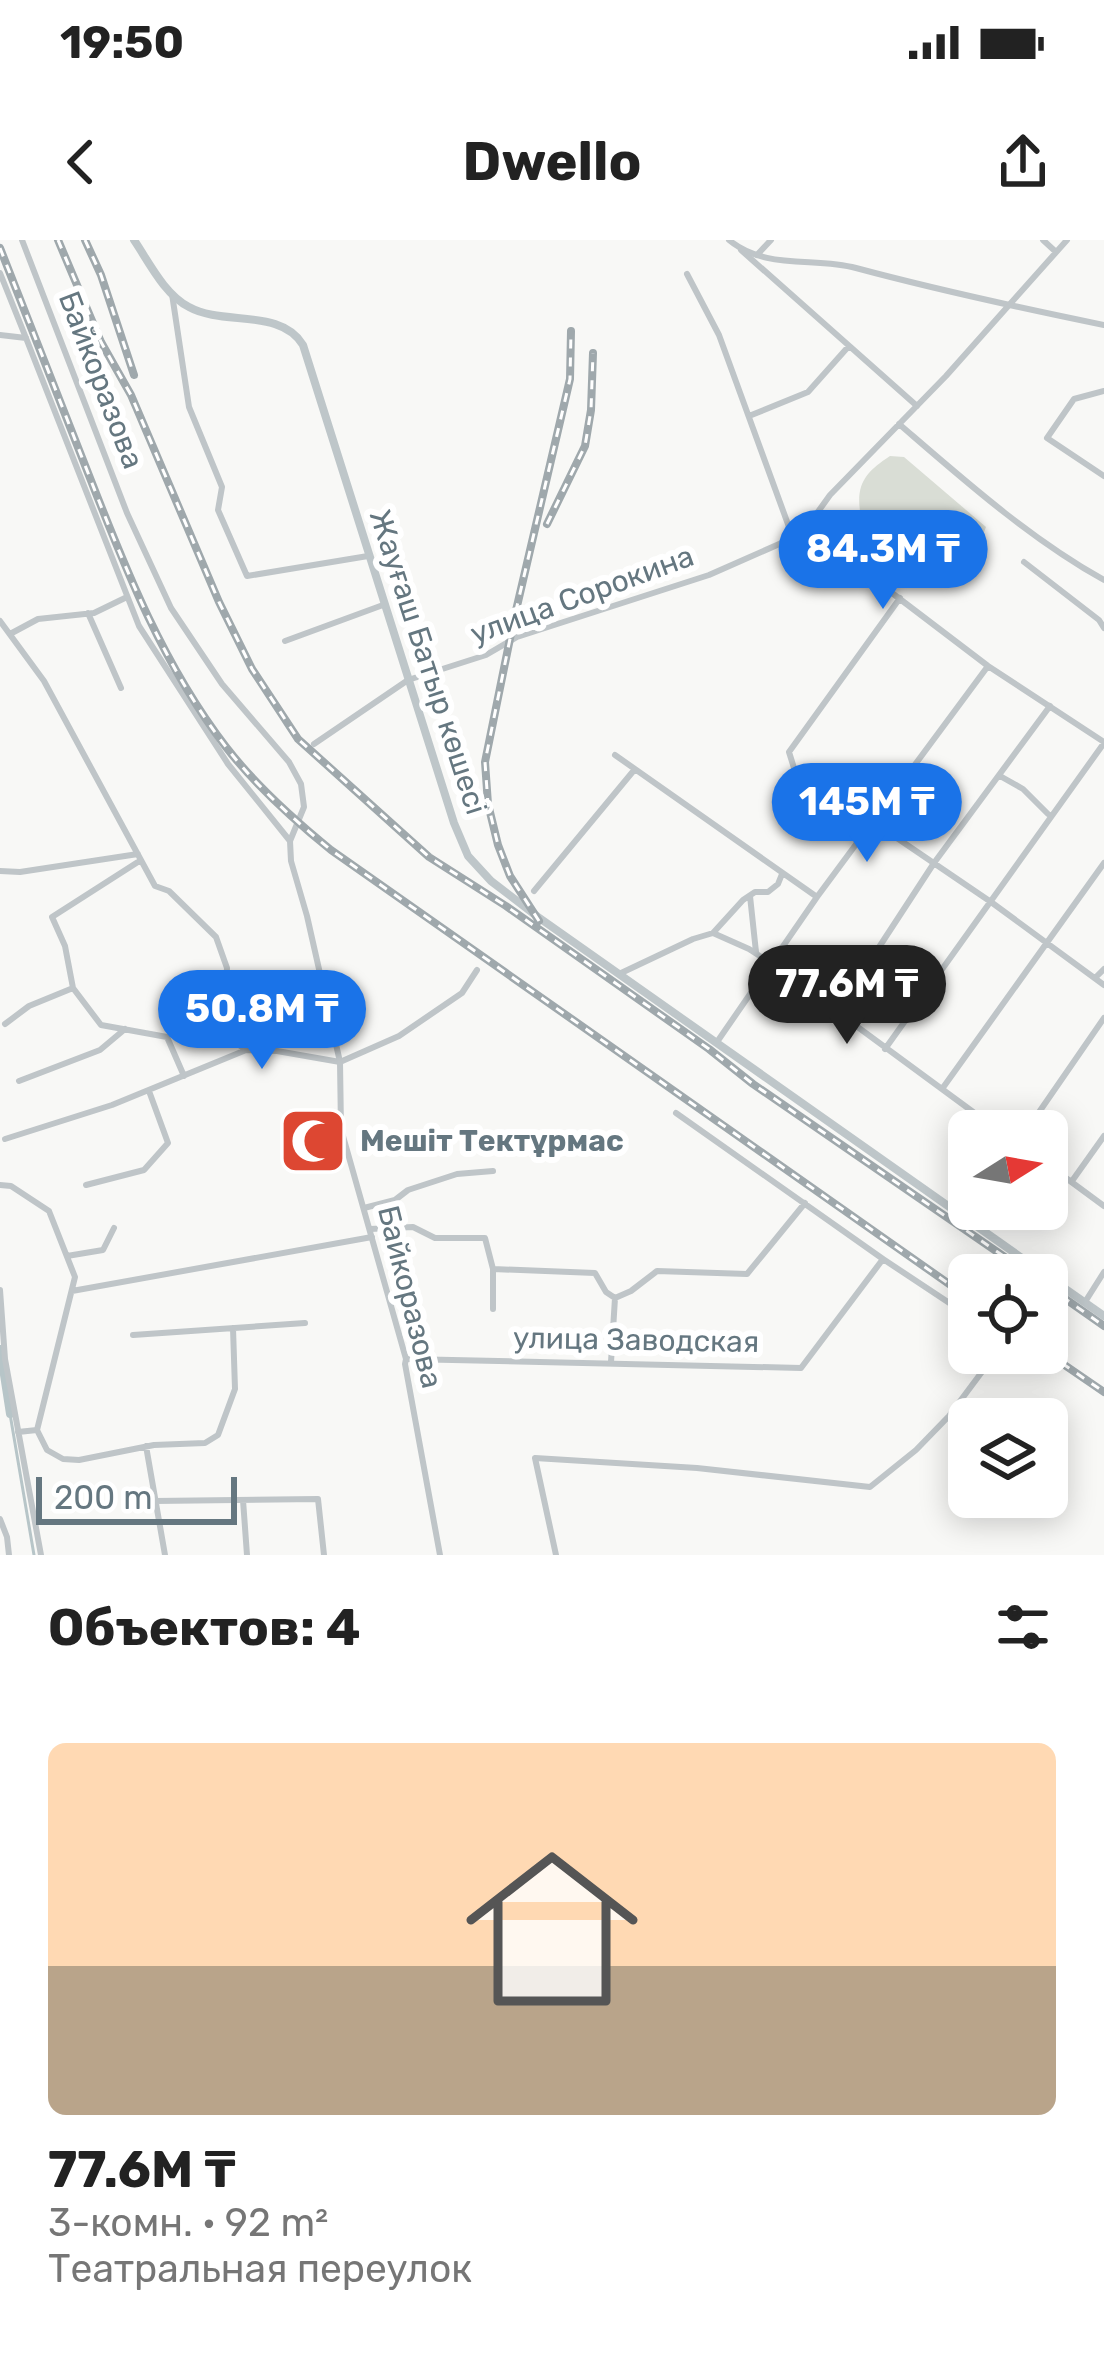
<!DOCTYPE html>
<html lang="ru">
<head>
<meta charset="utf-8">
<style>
  :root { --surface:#fff; --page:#f6f6f6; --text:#222; --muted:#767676; --accent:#1a73e8 }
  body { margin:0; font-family:Rubik,sans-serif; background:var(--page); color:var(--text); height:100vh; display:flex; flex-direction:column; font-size:45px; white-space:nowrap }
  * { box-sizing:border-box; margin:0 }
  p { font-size:39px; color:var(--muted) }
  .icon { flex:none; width:66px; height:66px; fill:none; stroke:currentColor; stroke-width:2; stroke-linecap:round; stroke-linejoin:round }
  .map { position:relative; height:1315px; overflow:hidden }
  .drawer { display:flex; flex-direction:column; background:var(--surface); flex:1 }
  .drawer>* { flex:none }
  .needle { width:78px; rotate:79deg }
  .tools { position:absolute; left:948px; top:870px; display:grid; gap:24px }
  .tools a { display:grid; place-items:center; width:120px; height:120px; border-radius:18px; background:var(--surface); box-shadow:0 6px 30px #0003; font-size:60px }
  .scale { position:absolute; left:36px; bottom:30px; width:201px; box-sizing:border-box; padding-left:12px; border:6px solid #657780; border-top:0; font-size:33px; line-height:42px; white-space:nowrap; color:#657780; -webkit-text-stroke:9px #fff; paint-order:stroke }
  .price { position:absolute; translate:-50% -102px; padding:0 27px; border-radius:42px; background:var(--accent); color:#fff; font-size:39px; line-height:78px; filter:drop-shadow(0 3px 6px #0008) }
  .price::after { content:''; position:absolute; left:50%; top:72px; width:36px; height:27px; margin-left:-18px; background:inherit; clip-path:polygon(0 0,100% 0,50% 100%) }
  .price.current { background:#222; color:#fff }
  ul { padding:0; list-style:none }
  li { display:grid; align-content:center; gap:24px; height:636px; padding:0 48px }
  li span { display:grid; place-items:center; height:372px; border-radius:18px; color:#555 }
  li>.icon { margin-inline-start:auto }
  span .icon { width:216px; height:216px; fill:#fffc; stroke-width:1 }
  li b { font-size:51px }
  h2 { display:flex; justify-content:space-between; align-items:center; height:144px; padding:0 48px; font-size:51px }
  .status { display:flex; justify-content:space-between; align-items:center; height:84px; padding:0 60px; background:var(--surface); direction:ltr }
  .status svg { height:33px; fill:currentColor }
  header { display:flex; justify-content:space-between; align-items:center; height:156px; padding:0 48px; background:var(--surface); font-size:54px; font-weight:700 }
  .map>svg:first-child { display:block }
  .green { fill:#d9ddd5 }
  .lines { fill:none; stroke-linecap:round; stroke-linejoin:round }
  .stream { stroke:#b7c5c8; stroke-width:3 }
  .canal { stroke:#b7c5c8; stroke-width:8 }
  .minor { stroke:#bfc5c8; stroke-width:6 }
  .tertiary { stroke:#bfc5c8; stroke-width:6 }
  .secondary { stroke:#bec6c9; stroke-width:8 }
  .rail-casing { stroke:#9fa8ac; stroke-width:8 }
  .rail { stroke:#fff; stroke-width:3; stroke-dasharray:9; stroke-linecap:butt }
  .labels { text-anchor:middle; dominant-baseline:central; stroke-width:12; stroke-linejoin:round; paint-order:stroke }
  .street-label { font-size:30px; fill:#657780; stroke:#fff }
  .poi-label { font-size:30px; font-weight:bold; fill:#657780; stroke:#fff; text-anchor:start }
</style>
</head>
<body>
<div class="status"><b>19:50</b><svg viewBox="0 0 49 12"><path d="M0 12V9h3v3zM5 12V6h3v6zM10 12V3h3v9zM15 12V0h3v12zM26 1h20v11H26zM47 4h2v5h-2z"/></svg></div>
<header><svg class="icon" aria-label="back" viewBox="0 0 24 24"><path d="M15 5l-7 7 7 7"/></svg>Dwello<svg class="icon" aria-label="share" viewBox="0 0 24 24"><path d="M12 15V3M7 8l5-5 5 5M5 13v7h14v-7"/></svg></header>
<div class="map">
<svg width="1104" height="1315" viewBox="0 0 1104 1315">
  <rect width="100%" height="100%" fill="#f8f8f6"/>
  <!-- green -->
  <path class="green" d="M890,216L904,217L986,287C977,310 969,335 940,332L860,271C856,243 867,231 890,216Z"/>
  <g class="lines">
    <!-- stream -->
    <path class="stream" d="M10,1174L34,1315"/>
    <!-- canal -->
    <path class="canal" d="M0,1109L10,1174"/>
    <!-- minor -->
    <path class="minor" d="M1043,0L1056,12
      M741,10L917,166
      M757,15L771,0
      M0,33L26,98
      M687,34L719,95L793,298
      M172,54L189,167L222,247L218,270L247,336L368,316
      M1104,151L1074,159L1047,198L1104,236
      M749,176L808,152L848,107
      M899,184C964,240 1029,298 1104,340
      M810,286L821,299L988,426L1104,502
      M1024,322L1099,380L1104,388
      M900,358L789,512L794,528L991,662L1104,745
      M88,373L121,448
      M0,381L44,441L155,646L169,651L216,697L227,728L225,759L218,789L246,810
      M10,394L38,379L94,373L127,357
      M285,401L383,365
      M314,504L408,440L486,415L517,397L709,335L802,294L830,255L946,136L1067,0
      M615,515L817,657
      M1000,536L1023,549L1048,574
      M141,620L52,677L65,706L73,748L101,785L167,797L184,836
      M0,631L20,632L138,614
      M534,651L635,529
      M750,656L756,712
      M713,693L749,709L772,724L999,891
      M619,734L693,699L713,693L743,660L755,652H768L778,644L782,634
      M1095,738L1104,729
      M836,773L934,623L1050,466
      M5,784L29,766L73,748
      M717,802L817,657L988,426
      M885,809L1104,503
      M19,841L100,810L125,789
      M942,849L1104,623
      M676,873L883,1019L969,1076
      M1026,891L1104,778
      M5,899L112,865L246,810L277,811L340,822L399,796L462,753L477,730
      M1047,924L1104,966
      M1072,941L1104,896
      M0,945L11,946L49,971L75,1037L37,1190L18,1192
      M86,945L144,930L168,903L149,851
      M364,968L395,960L408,950L457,934L493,931
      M370,989L413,987L435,998H485L493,1029L595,1033L606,1052L615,1058L631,1051L657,1031L747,1034L805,963
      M67,1016L103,1010L114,988
      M0,1050L5,1119L41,1315
      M72,1051L372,997
      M1085,1062L1104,1032
      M493,1069V1029
      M133,1095L305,1083
      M406,1119L801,1128L883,1019
      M611,1122L615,1058
      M37,1190L47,1210L63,1219L79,1220L154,1205L205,1203L218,1195L235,1149L233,1088
      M146,1206L165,1315
      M243,1260L247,1315
      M155,1261L318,1259L324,1315
      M0,1279L7,1297L9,1315
      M556,1315L535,1218L697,1228L870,1247L916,1210L949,1176L996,1113"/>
    <!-- tertiary -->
    <path class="tertiary" d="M22,0L127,273L171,368L222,444L289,522L301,544L304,567L290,601L291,621L307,676L340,822L341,889L406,1119L405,1124L440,1315
      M729,0C765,30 814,17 856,28C938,50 1021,68 1104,85
      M0,95L26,98L139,386L228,524L290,601"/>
    <!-- secondary -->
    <path class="secondary" d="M134,0C149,22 164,54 189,67C223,86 281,68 303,105L454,583L468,616L491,641L538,677L1046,1035
      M1047,1036L1104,1076"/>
    <defs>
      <path id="rail" d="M58,0L101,102L131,155L219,362L252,429L298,499L429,617L506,666L709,809L753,844L1031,1035
        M85,0L101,35L134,135
        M0,8C30,84 60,161 90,238C127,333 164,426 226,507C256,546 293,579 331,610L969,1058
        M547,284L585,206L591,170L593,113
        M539,681L510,636L498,605L488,564L485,522L514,379L570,139L571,91
        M1047,1046L1104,1086
        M1047,1113L1104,1152"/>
    </defs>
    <!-- rail casing -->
    <use href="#rail" class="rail-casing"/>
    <!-- rail -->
    <use href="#rail" class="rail"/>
  </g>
  <!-- icons -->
  <defs>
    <symbol id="mosque-square" viewBox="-11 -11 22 22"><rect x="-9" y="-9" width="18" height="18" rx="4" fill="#dd4732" stroke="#fff"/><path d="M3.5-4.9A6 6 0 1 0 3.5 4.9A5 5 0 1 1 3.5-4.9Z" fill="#fff"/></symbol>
  </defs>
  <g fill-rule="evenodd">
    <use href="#mosque-square" x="275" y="863" width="76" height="76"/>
  </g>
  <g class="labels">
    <!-- street labels -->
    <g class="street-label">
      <text transform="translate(101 140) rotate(69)">Байкоразова</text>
      <text transform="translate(582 355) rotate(-20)">улица Сорокина</text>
      <text transform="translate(428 422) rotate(72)">Жауғаш Батыр көшесі</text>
      <text transform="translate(410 1057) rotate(76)">Байкоразова</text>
      <text transform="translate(636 1100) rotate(1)">улица Заводская</text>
    </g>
    <!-- poi labels -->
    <g class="poi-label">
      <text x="360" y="901">Мешіт Тектұрмас</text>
    </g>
  </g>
</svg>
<div class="tools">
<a><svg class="needle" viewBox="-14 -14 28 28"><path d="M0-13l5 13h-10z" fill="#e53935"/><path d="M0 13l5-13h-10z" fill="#767676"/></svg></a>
<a><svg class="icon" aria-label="locate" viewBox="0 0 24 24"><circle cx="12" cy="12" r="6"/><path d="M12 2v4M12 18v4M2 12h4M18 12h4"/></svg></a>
<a><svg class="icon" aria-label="layers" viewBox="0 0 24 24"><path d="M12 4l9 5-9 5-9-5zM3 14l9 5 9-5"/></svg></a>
</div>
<div class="scale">200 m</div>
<b class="price" style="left:883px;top:372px">84.3M ₸</b>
<b class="price" style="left:867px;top:625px">145M ₸</b>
<b class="price current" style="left:847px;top:807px">77.6M ₸</b>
<b class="price" style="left:262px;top:832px">50.8M ₸</b>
</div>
<section class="drawer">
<h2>Объектов: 4<svg class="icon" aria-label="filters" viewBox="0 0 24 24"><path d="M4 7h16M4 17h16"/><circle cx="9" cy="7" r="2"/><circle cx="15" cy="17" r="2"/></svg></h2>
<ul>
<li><span style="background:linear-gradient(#ffd9b3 60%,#b9a48a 0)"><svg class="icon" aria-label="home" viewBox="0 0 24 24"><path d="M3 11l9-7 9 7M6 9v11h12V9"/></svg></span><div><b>77.6M ₸</b><p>3-комн. · 92 m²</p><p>Театральная переулок</p></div></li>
</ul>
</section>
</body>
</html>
